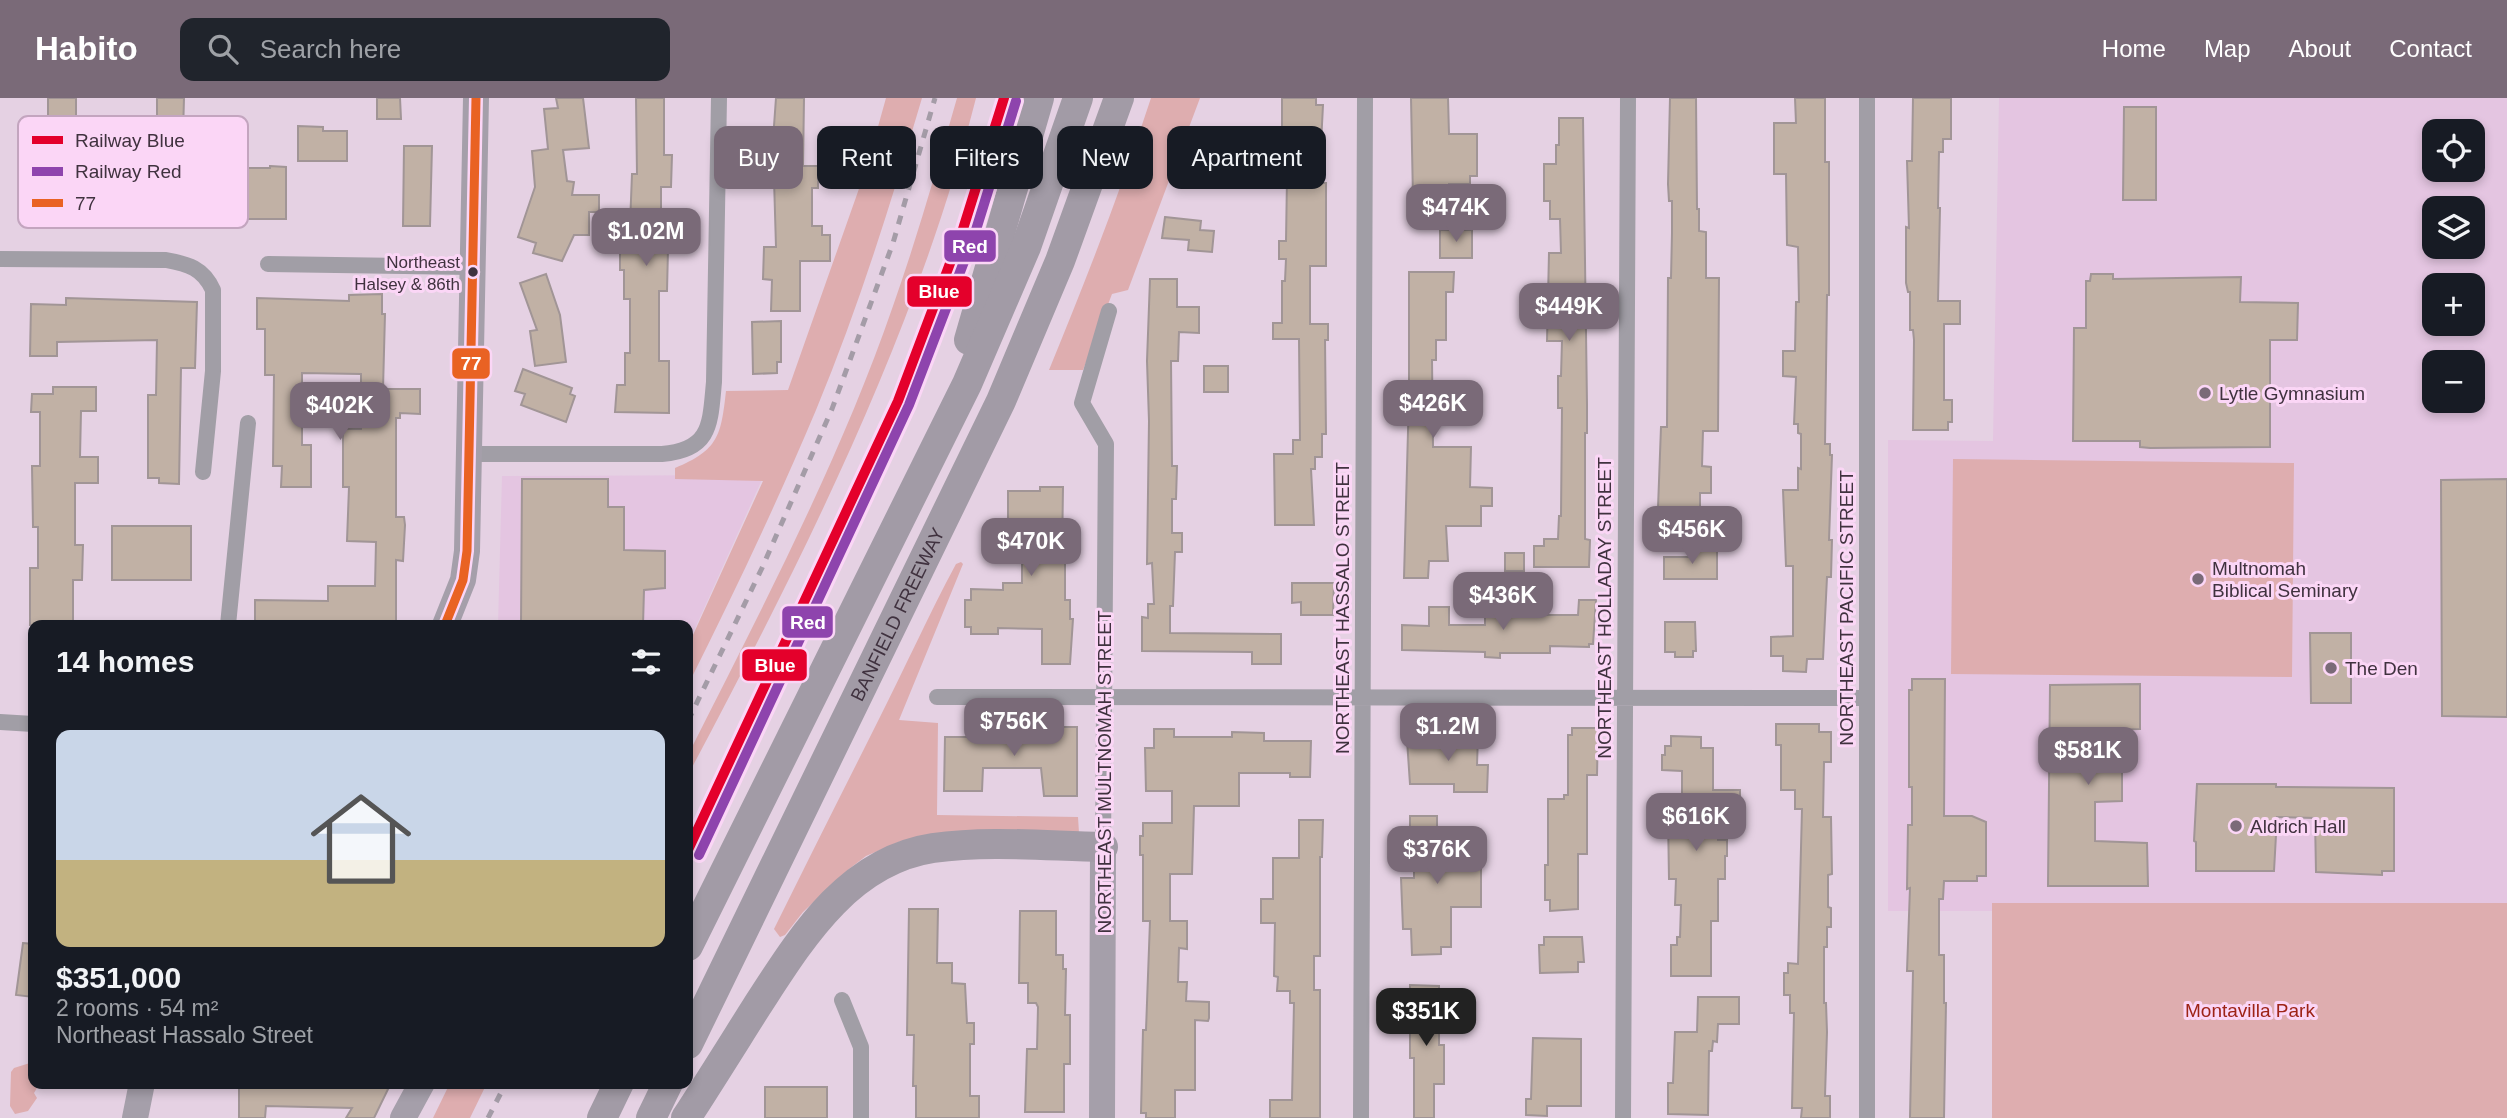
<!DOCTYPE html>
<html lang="en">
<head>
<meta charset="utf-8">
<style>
  :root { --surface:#171b24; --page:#20242c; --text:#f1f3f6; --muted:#9ea1a6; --accent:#7a6a78 }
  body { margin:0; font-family:Arial,sans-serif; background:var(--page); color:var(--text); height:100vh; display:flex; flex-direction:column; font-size:26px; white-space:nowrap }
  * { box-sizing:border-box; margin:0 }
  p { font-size:23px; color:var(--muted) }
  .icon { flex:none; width:38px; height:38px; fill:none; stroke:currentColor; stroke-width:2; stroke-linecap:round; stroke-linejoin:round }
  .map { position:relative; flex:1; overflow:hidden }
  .drawer { position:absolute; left:28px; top:522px; width:665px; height:469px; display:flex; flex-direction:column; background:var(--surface); border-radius:14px; box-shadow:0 4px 10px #0003 }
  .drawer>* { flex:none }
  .hud { position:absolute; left:714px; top:28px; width:665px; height:63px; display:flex; gap:14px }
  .controls { position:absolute; left:2422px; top:21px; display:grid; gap:14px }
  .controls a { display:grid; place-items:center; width:63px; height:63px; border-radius:14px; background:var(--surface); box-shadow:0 4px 10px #0003; font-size:35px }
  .price { position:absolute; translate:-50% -60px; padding:0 16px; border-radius:14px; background:var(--accent); color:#fff; font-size:23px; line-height:46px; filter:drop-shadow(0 2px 4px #0008) }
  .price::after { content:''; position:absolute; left:50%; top:42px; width:21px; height:16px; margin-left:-10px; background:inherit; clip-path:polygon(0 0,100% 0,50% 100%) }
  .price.selected { background:#222; color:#fff }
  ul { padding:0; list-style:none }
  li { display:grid; align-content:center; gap:14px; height:371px; padding:0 28px }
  li span { display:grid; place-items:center; height:217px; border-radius:14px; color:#555 }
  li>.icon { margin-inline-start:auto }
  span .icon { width:126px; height:126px; fill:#fffc; stroke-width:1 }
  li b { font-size:30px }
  h2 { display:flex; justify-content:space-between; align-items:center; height:84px; padding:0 28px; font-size:30px }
  .chip { padding:0 24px; border-radius:14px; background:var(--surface); box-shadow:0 4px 10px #0003; font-size:24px; line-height:63px }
  .chip.selected { background:var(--accent); color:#fff }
  header { display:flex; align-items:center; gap:42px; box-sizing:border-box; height:98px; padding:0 35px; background:var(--accent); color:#fff }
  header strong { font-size:33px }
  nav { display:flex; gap:38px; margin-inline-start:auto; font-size:24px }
  .search { width:490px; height:63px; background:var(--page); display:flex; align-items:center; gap:18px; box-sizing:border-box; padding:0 24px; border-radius:14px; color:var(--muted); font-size:26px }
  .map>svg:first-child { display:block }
  .built { fill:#e4c5e1; fill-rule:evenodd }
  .green { fill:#deadaf }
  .building { fill:#c1b1a5; stroke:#a19596; stroke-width:2 }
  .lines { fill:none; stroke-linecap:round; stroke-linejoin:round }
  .minor { stroke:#a19ea6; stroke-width:16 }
  .primary { stroke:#a59faa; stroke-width:26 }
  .motorway { stroke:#a29ba6; stroke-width:30 }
  .rail { stroke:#a49ca7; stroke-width:5; stroke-dasharray:9 9; stroke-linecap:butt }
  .bus-1-casing { stroke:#fbd6f6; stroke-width:14 }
  .bus-1 { stroke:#e96223; stroke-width:9 }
  .rail-1-casing { stroke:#fbd6f6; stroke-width:16 }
  .rail-2-casing { stroke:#fbd6f6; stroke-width:16 }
  .rail-1 { stroke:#e4002b; stroke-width:10 }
  .rail-2 { stroke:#8e44ad; stroke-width:10 }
  .bus-dot { fill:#40323f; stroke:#fbd6f6; stroke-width:2.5 }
  .poi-dot { fill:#7a6a78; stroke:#fbd6f6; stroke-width:2.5 }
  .labels { text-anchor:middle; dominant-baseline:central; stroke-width:6; stroke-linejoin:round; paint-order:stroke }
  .bus-label { font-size:17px; fill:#40323f; stroke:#fbd6f6; text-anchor:end }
  .poi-label { font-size:19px; fill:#40323f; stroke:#fbd6f6; text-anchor:start }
  .street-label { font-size:19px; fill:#40323f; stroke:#fbd6f6 }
  .park-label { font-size:19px; fill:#9d2316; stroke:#fbd6f6 }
  .key { fill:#fbd6f6; stroke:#c3a5bf; stroke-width:2 }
  .key-label { font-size:19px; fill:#40323f }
  .line-badge { stroke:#fbd6f6; stroke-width:2.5 }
  .badge-label { font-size:19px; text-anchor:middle; font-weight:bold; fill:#fff }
</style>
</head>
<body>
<header>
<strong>Habito</strong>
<div class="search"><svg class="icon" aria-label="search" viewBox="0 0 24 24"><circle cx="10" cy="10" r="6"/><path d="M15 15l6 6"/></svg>Search here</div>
<nav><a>Home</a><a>Map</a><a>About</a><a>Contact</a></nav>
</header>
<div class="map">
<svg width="2507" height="1020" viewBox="0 0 2507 1020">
  <rect width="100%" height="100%" fill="#e5d1e3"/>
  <!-- built -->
  <path class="built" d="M1999,0H2507V805H1993L1992,813H1888V342L1993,343ZM2434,33H2473V72H2434ZM2434,110H2473V149H2434ZM2434,187H2473V226H2434ZM2434,264H2473V303H2434Z
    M764,377L688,546V527H498L502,378Z"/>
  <!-- green -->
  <path class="green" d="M886,0H922C891,105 858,211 816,312C777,405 733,497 688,587V548L763,383L675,381V370C719,352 721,337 726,293L788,292L867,68Z
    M957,0H976C915,239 803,460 688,677V657C761,512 840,362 893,208C917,140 937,70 957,0Z
    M1151,0H1200L1128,192L1112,196L1083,272H1049C1086,182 1121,92 1151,0Z
    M1953,361L2294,365L2292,579L1951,576Z
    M961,464L963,466L899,622L938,625L937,717L1078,719L1079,735L901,743L866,758L849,771L803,814L785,837L780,839L774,831C808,762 843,693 877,625C904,572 928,518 956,466Z
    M1992,805H2507V1020H1992Z
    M33,964V985H40L34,995L37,1000L28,1013L15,1016L10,1008L11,974L14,970Z
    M450,985H487L470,1020H433Z"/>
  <!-- building -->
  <path class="building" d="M48,0H76V73L128,74V84L161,85V67H183V83H189V116L78,115V120H30V89H41V55H35V26H48Z
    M157,0H184L183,35H157Z
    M377,0H400L401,21H377Z
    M556,0H583L589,50L563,52L567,83L574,84L572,97H599V114H589V137H574L562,163L533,155L536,145L518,139L535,89L532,53L548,51L544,11L558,10Z
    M636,0H664V57H672L671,89H661V118H656V151H668L667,193H659V263H669V315L615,314L617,287H625V255H630V201H624V172H620V153H629L632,76H637Z
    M776,0H804L803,68H818V90H812V128H822V137H830V163H800V213H771L772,182L763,181L764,149H776L774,81H764L763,60V42H773Z
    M1282,0H1316V7H1323L1319,85H1326V168H1310V226H1328V242H1325L1326,336H1322V359H1315V371H1311L1314,427H1275L1274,356H1293V342H1300L1299,241H1273V225H1282V183H1285L1286,161H1279V143H1286L1287,80H1277V39H1282Z
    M1411,0H1448L1449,36H1477V78H1470V86H1449V100H1413Z
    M1670,0H1696L1697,111H1699V133L1706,134V180H1719L1718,333H1703L1702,368L1711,369V395H1700V411L1658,410L1661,329H1667L1668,180H1671L1672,135V103H1669L1668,86Z
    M1795,0H1825V64H1829V197H1827L1825,346H1830V357H1832L1829,442H1832L1831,479H1827L1823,561H1807L1806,574L1783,573V558H1771V539L1793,538V468H1786L1783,392H1798V370L1801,371V336L1798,335V326H1794L1796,279L1783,278V253H1795L1796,204H1799L1798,149L1787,147L1786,76H1774V25H1796Z
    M1913,0H1951V41H1943V54H1939L1938,110H1940L1938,203H1960V226H1944V302H1952V324H1948V332H1913L1914,242L1913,232H1910V194H1908L1906,185V129L1909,130L1907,63H1912Z
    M2124,9H2156V102H2123Z
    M1559,20H1583L1587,306V335H1585V441L1590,442L1589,469H1534V448H1544V441H1558L1559,418H1561L1562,310H1558V278H1561L1562,243H1547L1549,155H1561L1560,121H1550V103H1544V66H1556V47H1559Z
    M298,28L323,29V33H347V63H298Z
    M1198,30L1218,36L1212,52L1219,54L1208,87L1189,80L1199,52L1191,49Z
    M404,48H432L430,128H403Z
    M270,68L286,69V121H244L245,70H270Z
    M1165,119L1201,123L1200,132L1214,133L1212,154L1188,152L1189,142L1162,140Z
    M1440,132H1472V160H1440Z
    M1409,174H1454L1453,194H1446V242H1436V262H1432L1433,349H1471L1470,389L1492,390V408H1481V428H1446L1448,463H1429L1428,480H1404L1409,297Z
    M546,176L560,217L566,264L535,268L530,233L537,232L520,185Z
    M2091,176H2113V181L2241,179L2240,204L2298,205L2297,242H2270V349L2150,350L2140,349V343H2073L2074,230H2086V183H2090Z
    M1150,181H1177V209H1199V235L1179,234L1178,263H1171L1172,368H1177L1176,401H1172V435H1182V454H1175L1173,508H1170V535L1281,536V566H1252V554L1142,553V519L1148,520V506H1154L1152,465L1147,466L1149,323L1147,263Z
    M382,196V216H385L383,291H420V316L400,315V320H396V419H404L405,427L403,463L396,462V525L255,527V502L328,503V488H375L376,444L347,443L349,389H343V331H361V276L302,275V347H311V389H281L282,368H273L274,277H265V231H257V200L349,203V197Z
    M66,200L197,204L195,270H181L179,386L159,385V380H148V297H156L157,242L57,244V258H30L31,206L66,207Z
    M781,223V264H777V275L753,276L752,224Z
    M1204,268H1228V294H1204Z
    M523,271L572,290L570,296L575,298L566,324L521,307L525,296L515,293Z
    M53,289H96V313H81L80,359H98V385H75V447H83L82,482H73V527H30V470H38V429H33L32,368H40V314H31L32,296H53Z
    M522,381H608V409H624V452L665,453V490L644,492L643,527H521Z
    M2507,381V619L2442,618L2441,382Z
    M1040,389H1063L1062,457H1065V502H1070V521H1073L1070,566H1042V531L998,530V536H971V529H965V502H971V491L1003,492V485H1022V451H1008V393H1040Z
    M112,428H191V482H112Z
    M1694,452H1717V481H1664V459H1694Z
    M1505,455H1524V473H1505Z
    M1292,485H1334L1333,517H1301V504L1292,505Z
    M1485,496H1500V517H1578L1579,502H1596L1593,546H1589V549L1550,548V555H1500V560L1485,559V554L1402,552V527L1429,528V509H1449V527H1485Z
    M1665,524H1695L1696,553H1693V559H1675V554H1665Z
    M2310,535H2351V605H2311Z
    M1912,581H1945L1944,718H1972L1986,724V778H1977V783H1944L1943,801H1939V857H1944V905H1946L1944,1020H1910L1913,873H1907L1910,790L1907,791L1908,727H1912V689H1909V592H1912Z
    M2140,586V631L2096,632V671H2122V703L2095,704V743L2147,745L2148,788H2048L2050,587Z
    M1776,626H1819V634H1831V664H1824L1823,719H1831L1832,776L1828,777V809L1831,810V829H1827V849H1824V905H1826L1827,934L1825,998H1830V1020H1801L1802,1010H1792L1794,915H1790V897H1784V875H1788V865L1798,866L1802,711H1795V692H1781V647H1776Z
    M1054,629H1077V698H1044L1041,670H983L982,693H944L945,639H994V631L1054,632Z
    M1572,630H1598L1597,677H1587V756H1578V811L1550,813V802H1545V767H1548V701H1564V697H1568V637H1572Z
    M1154,631H1174V639H1232V634L1264,635V643H1311L1310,679H1290V675H1239V708H1194L1192,776H1170V823H1187V851L1179,850L1178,884H1187L1186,903L1209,904V920L1208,923L1195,922V992H1175V1020H1146V1015H1141L1143,932H1146L1150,823H1143V757H1140V738H1143V725H1172V693H1146L1145,650H1154Z
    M1454,636H1478L1477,667H1488L1487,694H1454V686H1410L1407,642H1454Z
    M1671,638L1701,639V650H1713V692H1740V709H1718V742H1727V758H1725V781H1718V823H1711V878H1671V847H1677V839H1680L1681,807H1675L1676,781H1669L1668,718H1682V673L1662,672V657H1665V648H1671Z
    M2197,686H2276V689L2394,690V773H2382V777L2316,774L2315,720L2277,719L2274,773H2196V744L2194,743Z
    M1410,718H1437V745H1476V767H1481V809H1451V849H1441V856L1412,857L1411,831H1403L1401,780H1414V748L1410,747Z
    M1299,722H1323L1322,759H1320V858H1314V892H1320V1020H1270V1002H1292L1294,905H1290V893H1277L1278,879L1274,878L1275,825H1261V801H1273V760H1299Z
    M909,811H938L937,865H952V885L965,886L967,925H974V946H970V998H979V1020H916V988H913L914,937H907Z
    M1020,813H1056V857H1063V871H1066L1065,917H1070V966H1064V1014H1025L1027,951H1037L1038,909L1036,905H1028V885H1019Z
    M1544,839H1582L1584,864H1578V874L1540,875L1539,847H1544Z
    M23,845L33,846V899L16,897Z
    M1410,887L1439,888V947H1444V986H1434V1020H1414V960H1410Z
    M1698,899H1739V926H1718L1717,944L1713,943L1712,953H1709L1708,1017L1668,1016V985H1673L1675,934H1697Z
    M1533,940L1581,941V1008H1547V1018L1526,1017V1001H1531Z
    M239,985H391L374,1020H346L352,1010L266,1008L265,1020H239Z
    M765,989H827V1020H765Z"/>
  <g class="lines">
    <!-- minor -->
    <path class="minor" d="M0,161L166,162C188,166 203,170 213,192V273L203,374
      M268,166L472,169
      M469,356H662C712,352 710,325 714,284L719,0
      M228,527L248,325
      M937,599L1867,600
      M0,624L33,626
      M1103,749L1106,346L1082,305L1109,213
      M842,902L861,949V1020
      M1361,1020L1365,0
      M1623,1020L1628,0
      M1867,1020V0"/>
    <!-- primary -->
    <path class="primary" d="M445,527L463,482L467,453L476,0
      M135,1020L142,985
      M403,1020L422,985
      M1102,1020L1103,749"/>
    <!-- motorway -->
    <g class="motorway">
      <path d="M969,242L1039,0"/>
      <path d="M688,848L967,286L1026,149L1078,0"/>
      <path id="s1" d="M688,946L1001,303L1060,163L1119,0"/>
      <path d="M602,1020L619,985"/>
      <path d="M651,1020L668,985"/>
      <path d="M686,1020C710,983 733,946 757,908C800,842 847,763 933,750C989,742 1047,748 1103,749"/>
    </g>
    <!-- rail -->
    <path class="rail" d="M688,623L762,470L832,311L893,145L935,0
      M488,1020L506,985"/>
    <defs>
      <path id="bus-1" d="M445,527L463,482L467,453L476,0"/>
    </defs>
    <!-- bus-1 casing -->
    <use href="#bus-1" class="bus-1-casing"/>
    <!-- bus-1 -->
    <use href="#bus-1" class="bus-1"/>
    <defs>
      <path id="rail-1" d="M688,752L898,303L963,131L1004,0"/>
      <path id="rail-2" d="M699,757L909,307L975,135L1016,3"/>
    </defs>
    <!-- rail-1 casing -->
    <use href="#rail-1" class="rail-1-casing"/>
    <!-- rail-2 casing -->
    <use href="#rail-2" class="rail-2-casing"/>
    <!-- rail-1 -->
    <use href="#rail-1" class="rail-1"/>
    <!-- rail-2 -->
    <use href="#rail-2" class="rail-2"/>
  </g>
  <!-- markers -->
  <circle class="bus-dot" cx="473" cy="174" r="6"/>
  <g class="poi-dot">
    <circle cx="2205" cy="295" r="7"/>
    <circle cx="2198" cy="481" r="7"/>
    <circle cx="2331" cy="570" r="7"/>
    <circle cx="2236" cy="728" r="7"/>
  </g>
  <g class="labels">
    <!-- bus labels -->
    <g class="bus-label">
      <text x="460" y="164">Northeast<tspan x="460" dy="22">Halsey &amp; 86th</tspan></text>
    </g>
    <!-- poi labels -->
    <g class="poi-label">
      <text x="2219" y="295">Lytle Gymnasium</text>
      <text x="2212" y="470">Multnomah<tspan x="2212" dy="22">Biblical Seminary</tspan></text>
      <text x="2345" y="570">The Den</text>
      <text x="2250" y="728">Aldrich Hall</text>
    </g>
    <!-- street labels -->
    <g class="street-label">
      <text transform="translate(1342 510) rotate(-90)">NORTHEAST HASSALO STREET</text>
      <text transform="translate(1604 510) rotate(-90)">NORTHEAST HOLLADAY STREET</text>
      <text transform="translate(1846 510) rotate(-90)">NORTHEAST PACIFIC STREET</text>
      <text stroke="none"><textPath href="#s1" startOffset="478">BANFIELD FREEWAY</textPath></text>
      <text transform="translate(1104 674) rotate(-90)">NORTHEAST MULTNOMAH STREET</text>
    </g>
    <!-- park labels -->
    <g class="park-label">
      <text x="2250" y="912">Montavilla Park</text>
    </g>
  </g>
  <!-- legend -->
  <rect x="18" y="18" width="230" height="112" rx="10" class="key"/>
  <rect x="32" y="38" width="31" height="8" fill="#e4002b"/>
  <rect x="32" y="69" width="31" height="9" fill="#8e44ad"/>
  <rect x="32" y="101" width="31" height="8" fill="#e96223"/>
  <g class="key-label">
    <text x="75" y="49">Railway Blue</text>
    <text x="75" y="80">Railway Red</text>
    <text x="75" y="112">77</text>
  </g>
  <g class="line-badge">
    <rect x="943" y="131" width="54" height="34" rx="7" fill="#8e44ad"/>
    <rect x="906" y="177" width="67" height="33" rx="7" fill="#e4002b"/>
    <rect x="451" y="249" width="40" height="33" rx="7" fill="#e96223"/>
    <rect x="781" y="507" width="53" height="34" rx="7" fill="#8e44ad"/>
    <rect x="741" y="550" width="67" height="34" rx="7" fill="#e4002b"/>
  </g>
  <g class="badge-label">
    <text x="970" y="155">Red</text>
    <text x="939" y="200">Blue</text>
    <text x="471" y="272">77</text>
    <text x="808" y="531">Red</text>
    <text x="775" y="574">Blue</text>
  </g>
</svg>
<div class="controls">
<a><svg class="icon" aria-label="locate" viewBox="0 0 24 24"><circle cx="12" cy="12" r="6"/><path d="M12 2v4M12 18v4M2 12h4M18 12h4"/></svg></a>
<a><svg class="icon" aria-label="layers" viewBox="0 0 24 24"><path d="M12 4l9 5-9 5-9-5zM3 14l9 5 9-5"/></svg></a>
<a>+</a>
<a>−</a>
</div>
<b class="price" style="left:1456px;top:146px">$474K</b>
<b class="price" style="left:646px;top:170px">$1.02M</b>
<b class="price" style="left:1569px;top:245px">$449K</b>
<b class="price" style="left:1433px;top:342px">$426K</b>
<b class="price" style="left:340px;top:344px">$402K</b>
<b class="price" style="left:1692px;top:468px">$456K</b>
<b class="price" style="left:1031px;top:480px">$470K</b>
<b class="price" style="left:1503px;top:534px">$436K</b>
<b class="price" style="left:1014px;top:660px">$756K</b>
<b class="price" style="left:1448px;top:665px">$1.2M</b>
<b class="price" style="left:2088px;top:689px">$581K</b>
<b class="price" style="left:1696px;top:755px">$616K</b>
<b class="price" style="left:1437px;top:788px">$376K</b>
<b class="price selected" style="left:1426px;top:950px">$351K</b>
<div class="hud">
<a class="chip selected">Buy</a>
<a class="chip">Rent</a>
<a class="chip">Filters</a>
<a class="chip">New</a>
<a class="chip">Apartment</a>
</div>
<section class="drawer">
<h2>14 homes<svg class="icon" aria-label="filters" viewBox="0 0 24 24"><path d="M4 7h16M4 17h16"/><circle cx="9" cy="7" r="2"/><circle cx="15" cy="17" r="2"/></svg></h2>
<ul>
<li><span style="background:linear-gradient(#c9d6e8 60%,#c2b280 0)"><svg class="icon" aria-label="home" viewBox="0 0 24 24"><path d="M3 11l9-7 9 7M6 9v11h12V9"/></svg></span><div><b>$351,000</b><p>2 rooms · 54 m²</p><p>Northeast Hassalo Street</p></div></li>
</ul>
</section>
</div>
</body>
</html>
